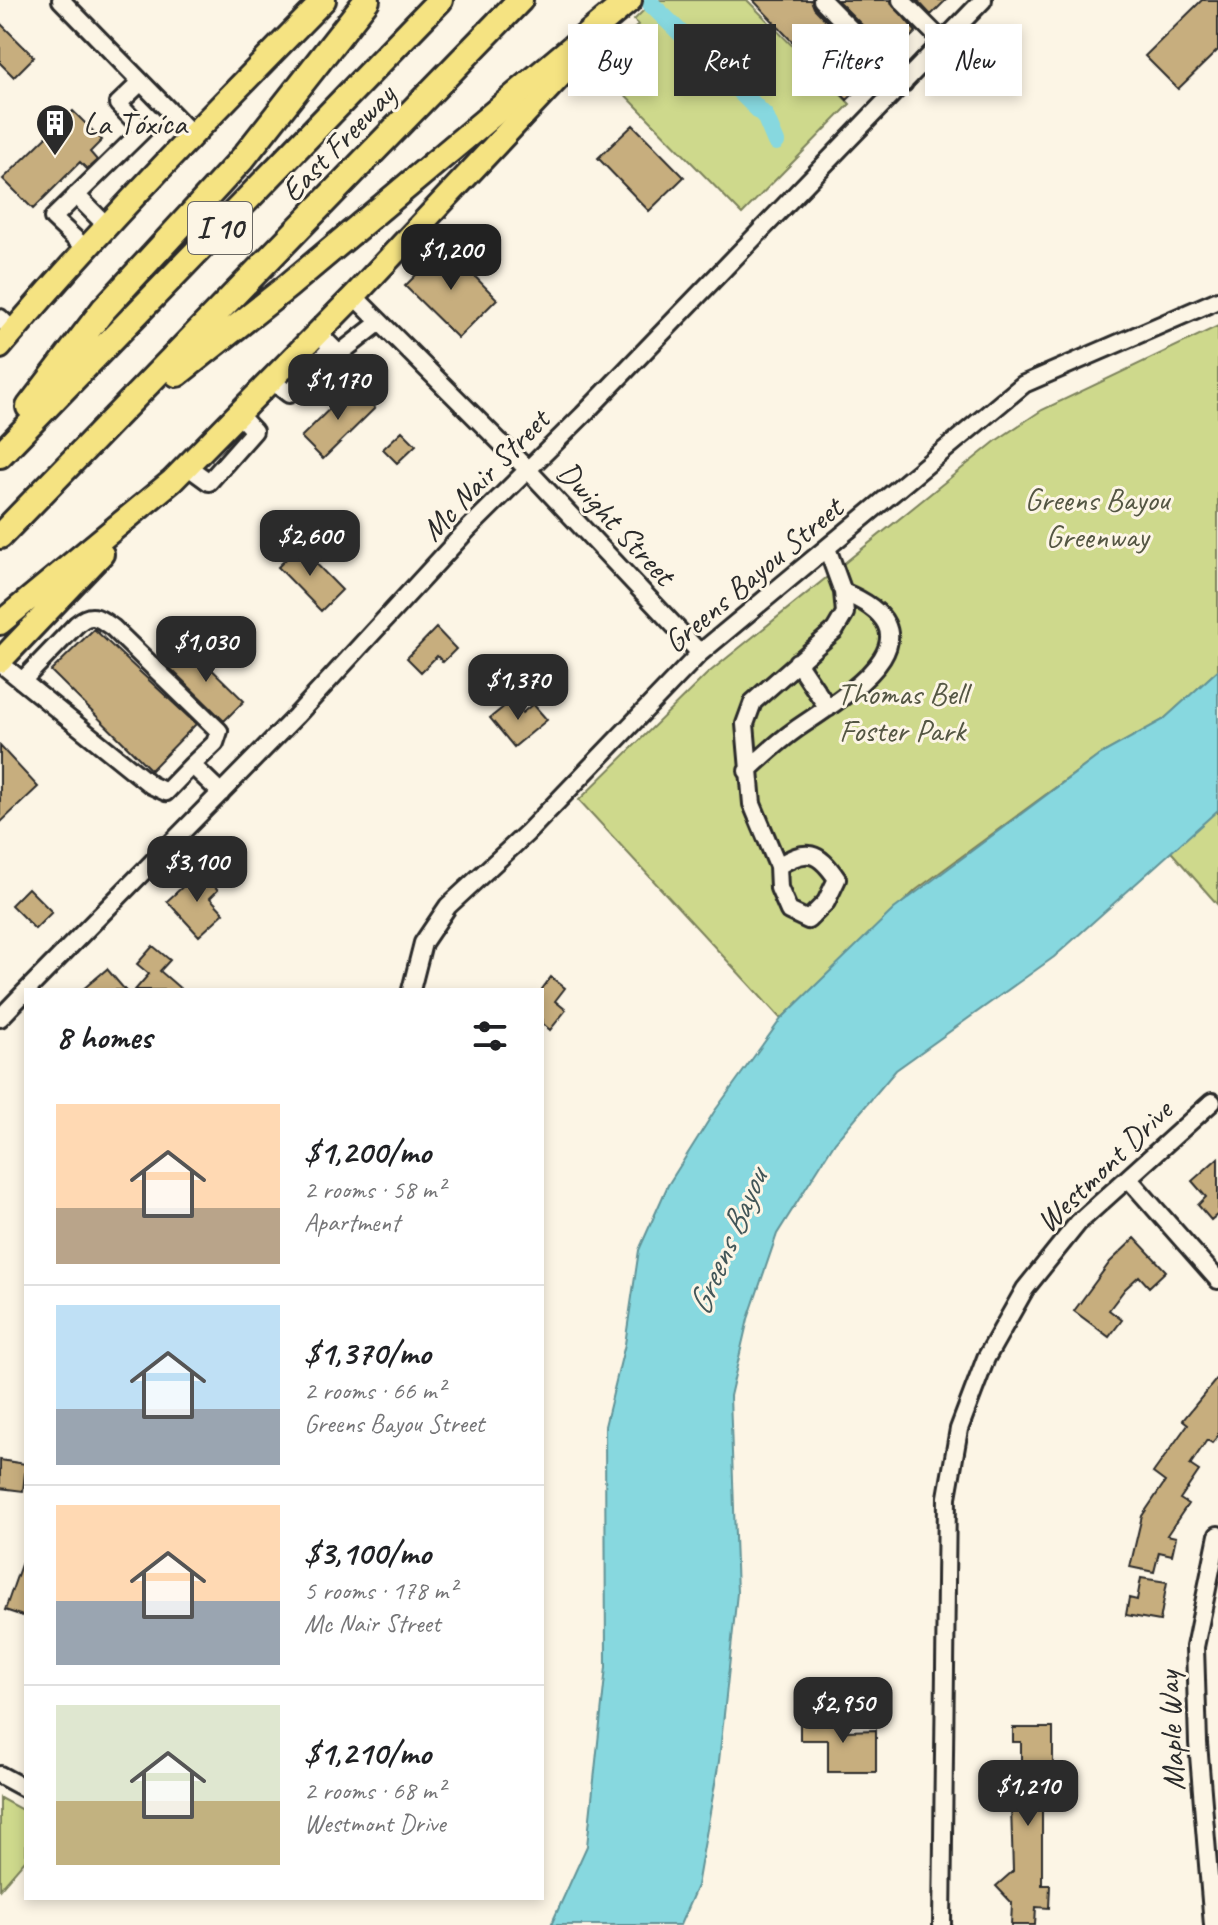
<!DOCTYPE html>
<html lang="en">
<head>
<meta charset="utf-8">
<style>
  :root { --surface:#fff; --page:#f6f6f6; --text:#202124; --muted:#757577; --line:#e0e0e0; --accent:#2b2b2b }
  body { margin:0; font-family:Caveat,sans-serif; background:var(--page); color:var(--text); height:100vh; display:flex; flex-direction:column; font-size:30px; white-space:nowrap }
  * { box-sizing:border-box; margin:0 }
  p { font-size:26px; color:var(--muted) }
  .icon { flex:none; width:44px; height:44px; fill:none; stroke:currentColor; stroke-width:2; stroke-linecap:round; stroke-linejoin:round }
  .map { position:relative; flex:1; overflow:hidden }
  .panel { position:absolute; left:24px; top:988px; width:520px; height:912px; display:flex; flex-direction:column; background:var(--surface); border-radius:0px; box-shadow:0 4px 12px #0003 }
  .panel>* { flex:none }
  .top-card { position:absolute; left:568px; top:24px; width:530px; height:72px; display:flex; gap:16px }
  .price { position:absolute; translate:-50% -68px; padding:0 18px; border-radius:16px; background:var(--accent); color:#fff; font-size:26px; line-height:52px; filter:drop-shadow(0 2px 4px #0008) }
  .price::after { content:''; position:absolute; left:50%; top:48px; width:24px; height:18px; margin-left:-12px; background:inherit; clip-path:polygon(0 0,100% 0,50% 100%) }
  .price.current { background:#222; color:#fff }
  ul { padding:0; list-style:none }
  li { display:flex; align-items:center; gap:24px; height:200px; padding:0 32px }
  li+li { border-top:2px solid var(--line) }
  li span { display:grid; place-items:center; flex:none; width:224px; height:160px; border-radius:0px; color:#555 }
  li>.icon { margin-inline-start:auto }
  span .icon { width:96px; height:96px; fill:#fffc; stroke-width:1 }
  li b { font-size:34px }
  h2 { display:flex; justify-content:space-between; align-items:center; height:96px; padding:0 32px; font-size:34px }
  .tag { padding:0 28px; border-radius:0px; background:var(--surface); box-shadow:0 4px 12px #0003; font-size:28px; line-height:72px }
  .tag.current { background:var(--accent); color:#fff }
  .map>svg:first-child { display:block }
  .green { fill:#ced98c; stroke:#7c825c; stroke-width:2 }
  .water { fill:#87d8df; stroke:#629397; stroke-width:2 }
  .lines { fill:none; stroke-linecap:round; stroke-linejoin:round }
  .canal { stroke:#87d8df; stroke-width:18 }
  .building { fill:#c7ae7e; stroke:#2b2b2b; stroke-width:2 }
  .minor-casing { stroke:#2b2b2b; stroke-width:22 }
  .major-casing { stroke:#2b2b2b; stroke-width:28 }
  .highway-casing { stroke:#2b2b2b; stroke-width:30 }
  .minor { stroke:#fcf5e5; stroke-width:16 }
  .major { stroke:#f5e382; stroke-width:22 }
  .highway { stroke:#f5e382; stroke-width:24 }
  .labels { text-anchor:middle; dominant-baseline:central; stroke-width:6; stroke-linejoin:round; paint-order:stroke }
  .shield { fill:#fcf5e5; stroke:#6a6863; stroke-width:2 }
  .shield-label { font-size:30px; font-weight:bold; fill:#2b2b2b }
  .poi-label { font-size:32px; fill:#2b2b2b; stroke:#fcf5e5; text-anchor:start }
  .street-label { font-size:32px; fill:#2b2b2b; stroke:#fcf5e5 }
  .park-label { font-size:32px; fill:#545643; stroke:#fcf5e5 }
  .water-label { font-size:34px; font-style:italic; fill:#425658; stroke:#fcf5e5 }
</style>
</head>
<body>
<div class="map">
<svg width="1218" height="1925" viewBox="0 0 1218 1925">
  <rect width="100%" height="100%" fill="#fcf5e5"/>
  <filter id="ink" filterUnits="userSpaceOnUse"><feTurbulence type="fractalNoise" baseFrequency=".0125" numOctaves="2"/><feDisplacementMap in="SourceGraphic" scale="16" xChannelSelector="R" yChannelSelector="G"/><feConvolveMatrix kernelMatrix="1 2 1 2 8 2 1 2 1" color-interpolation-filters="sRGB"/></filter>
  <g filter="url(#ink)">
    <!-- green -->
    <path class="green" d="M654,0H747L850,104L742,214L597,66L638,25L634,20Z
      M1218,326V670L1163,720L1101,754L916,890L781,1019L579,800L707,674L997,440L1042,410Z
      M1218,799V905L1165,845Z
      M0,1798L26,1812V1859L0,1889Z"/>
    <!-- water -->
    <path class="water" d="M1218,670V810L1054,957L896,1070L835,1142L777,1234L748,1319L730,1396L737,1593L719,1761L697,1886L680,1925H551L587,1846L606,1667L605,1426L625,1344L639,1250L668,1185L714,1112L781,1019L894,909L1101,754L1163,720Z"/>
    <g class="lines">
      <!-- canal -->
      <path class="canal" d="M651,4L765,116L776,142"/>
    </g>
    <!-- building -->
    <path class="building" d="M753,0H811L814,8L876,73L847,100Z
      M837,0H890L916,32L892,55Z
      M917,0H946L931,15Z
      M1202,0H1218V50L1178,89L1145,56Z
      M0,23L34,57L14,77L0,63Z
      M73,111L102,140L90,152L97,160L87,169L80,162L33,209L3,179Z
      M633,125L684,177L649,211L598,158Z
      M445,246L497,299L458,338L405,286Z
      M353,386L375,408L323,459L301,437Z
      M402,431L416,445L397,463L383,449Z
      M299,546L342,590L321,611L278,567Z
      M436,628L456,649L443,662L437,656L421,672L407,658Z
      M94,629L196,724L151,770L51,671Z
      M189,647L244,701L224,721L169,667Z
      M511,701L522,713L533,704L547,720L514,747L490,718Z
      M0,746L38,787L0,823Z
      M200,871L218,890L210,898L224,913L199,936L167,901Z
      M28,888L52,912L35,929L11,905Z
      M153,946L170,960L160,971L182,990H135L149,974L137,964Z
      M107,969L125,990H82Z
      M551,977L565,988L555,1001L566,1010L550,1030L542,1023V989Z
      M1218,1158V1214L1211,1220L1198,1205L1206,1197L1192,1181Z
      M1135,1238L1166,1271L1149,1287L1139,1276L1125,1289L1109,1310L1122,1320L1109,1337L1074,1311L1110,1262Z
      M1218,1377V1436L1212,1443L1207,1440L1190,1465L1199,1471L1180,1499L1188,1504L1167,1535L1176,1537L1172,1555L1159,1552L1154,1572L1130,1567L1142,1516L1165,1482L1153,1473L1188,1424L1183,1420Z
      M0,1460L26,1464L23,1491L0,1488Z
      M24,1556H26V1617L5,1610Z
      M1141,1578L1167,1582L1160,1621L1126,1615L1129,1598L1137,1600Z
      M845,1719V1731L876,1730V1772H828V1740H800V1720Z
      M1013,1728H1053V1767L1036,1766L1037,1802H1042V1885H1050L1049,1908L1036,1907L1035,1925H1011L1012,1903L996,1886L1013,1871L1010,1775H1021V1742H1013Z"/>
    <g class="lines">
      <defs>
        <path id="minor" d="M61,0L192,134
          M822,0L904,83
          M901,0L943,42
          M76,195L107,226
          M86,249L53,218L143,130L118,104L141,82
          M354,296L527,469L700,653
          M0,318L13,331
          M326,341L339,354L380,322
          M271,380L289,394L332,347
          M187,466L209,482L254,431L238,414
          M797,662L828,708
          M0,663L151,785L166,792L192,765L221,793
          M22,681L77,624C92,611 99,618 113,628L219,731L215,743L192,765
          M747,771C763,756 778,742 795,730C844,696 950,636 843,592
          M778,866C807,848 818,851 837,879L826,902L808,920L789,911L779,888L778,866L752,804L745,724L753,702L835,630L845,613L843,592L827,548
          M27,990L296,716L467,530L583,415L983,0
          M411,990L423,943L448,906L527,833L700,653L1024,384L1218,300
          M0,1018L26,991
          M1128,1178L1218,1280
          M0,1775L26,1789
          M942,1925L947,1497L959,1429L986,1358L1025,1289L1078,1223L1212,1102
          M1213,1925L1198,1743L1195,1647L1218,1535"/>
        <path id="major" d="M0,347C102,226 213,113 324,0
          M0,623L172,481L354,296L592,42
          M0,661L102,554"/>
        <path id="highway" d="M177,374L288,286L629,0
          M29,407L103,310L243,158L367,0
          M0,455L440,0
          M0,536L520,0"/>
      </defs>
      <!-- minor casing -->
      <use href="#minor" class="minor-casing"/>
      <!-- major casing -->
      <use href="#major" class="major-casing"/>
      <!-- highway casing -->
      <use href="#highway" class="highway-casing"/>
      <!-- minor -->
      <use href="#minor" class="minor"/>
      <!-- major -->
      <use href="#major" class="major"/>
      <!-- highway -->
      <use href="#highway" class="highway"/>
    </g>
  </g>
  <!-- icons -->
  <defs>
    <symbol id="building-pin" viewBox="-11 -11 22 30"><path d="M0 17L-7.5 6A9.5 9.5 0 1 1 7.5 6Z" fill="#2b2b2b" stroke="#fcf5e5"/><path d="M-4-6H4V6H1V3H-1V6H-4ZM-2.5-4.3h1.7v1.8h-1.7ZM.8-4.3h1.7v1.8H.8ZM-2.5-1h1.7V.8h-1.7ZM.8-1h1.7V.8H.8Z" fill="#fff"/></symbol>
  </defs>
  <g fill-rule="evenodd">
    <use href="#building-pin" x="33" y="101" width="44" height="60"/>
  </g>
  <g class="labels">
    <!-- shield labels -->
    <rect class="shield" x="188" y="202" width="64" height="52" rx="6"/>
    <g class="shield-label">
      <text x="220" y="228">I 10</text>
    </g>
    <!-- poi labels -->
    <g class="poi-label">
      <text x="83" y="123">La Tóxíca</text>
    </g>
    <!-- street labels -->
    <g class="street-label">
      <text transform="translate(338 143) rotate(-46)">East Freeway</text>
      <text transform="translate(485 475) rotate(-46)">Mc Nair Street</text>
      <text transform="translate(616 523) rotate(47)">Dwight Street</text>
      <text transform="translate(753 575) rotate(-40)">Greens Bayou Street</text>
      <text transform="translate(1104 1166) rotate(-44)">Westmont Drive</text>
      <text transform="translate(1171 1731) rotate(-93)">Maple Way</text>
    </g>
    <!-- park labels -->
    <g class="park-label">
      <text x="1097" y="499">Greens Bayou<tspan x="1097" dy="37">Greenway</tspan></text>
      <text x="902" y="693">Thomas Bell<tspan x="902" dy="37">Foster Park</tspan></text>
    </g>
    <!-- water labels -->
    <g class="water-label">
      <text transform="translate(727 1242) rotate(-67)">Greens Bayou</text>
    </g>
  </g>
</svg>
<b class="price current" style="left:451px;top:292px">$1,200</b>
<b class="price" style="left:338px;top:422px">$1,170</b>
<b class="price" style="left:310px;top:578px">$2,600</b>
<b class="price" style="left:206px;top:684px">$1,030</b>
<b class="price" style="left:518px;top:722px">$1,370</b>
<b class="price" style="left:197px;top:904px">$3,100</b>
<b class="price" style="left:843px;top:1745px">$2,950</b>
<b class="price" style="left:1028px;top:1828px">$1,210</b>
<div class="top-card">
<a class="tag">Buy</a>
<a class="tag current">Rent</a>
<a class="tag">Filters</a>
<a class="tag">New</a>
</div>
<section class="panel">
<h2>8 homes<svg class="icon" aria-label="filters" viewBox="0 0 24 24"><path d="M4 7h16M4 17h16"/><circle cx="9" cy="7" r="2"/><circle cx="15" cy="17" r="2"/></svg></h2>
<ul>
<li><span style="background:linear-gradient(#ffd9b3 65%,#b9a48a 0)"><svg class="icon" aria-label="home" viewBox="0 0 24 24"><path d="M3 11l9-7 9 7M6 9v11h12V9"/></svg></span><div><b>$1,200/mo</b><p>2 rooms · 58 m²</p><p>Apartment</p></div></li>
<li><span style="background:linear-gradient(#bfe0f5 65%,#9aa5b1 0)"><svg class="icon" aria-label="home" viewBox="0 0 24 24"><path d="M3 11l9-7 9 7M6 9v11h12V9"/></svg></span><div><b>$1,370/mo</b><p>2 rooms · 66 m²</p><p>Greens Bayou Street</p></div></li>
<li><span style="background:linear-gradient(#ffd9b3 60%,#9aa5b1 0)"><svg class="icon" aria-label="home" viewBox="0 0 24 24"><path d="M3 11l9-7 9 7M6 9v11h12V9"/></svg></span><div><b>$3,100/mo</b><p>5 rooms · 178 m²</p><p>Mc Nair Street</p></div></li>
<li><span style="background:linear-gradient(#dfe7d0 60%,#c2b280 0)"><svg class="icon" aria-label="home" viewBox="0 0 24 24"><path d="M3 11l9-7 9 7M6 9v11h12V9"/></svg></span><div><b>$1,210/mo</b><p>2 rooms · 68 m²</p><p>Westmont Drive</p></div></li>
</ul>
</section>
</div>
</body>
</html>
